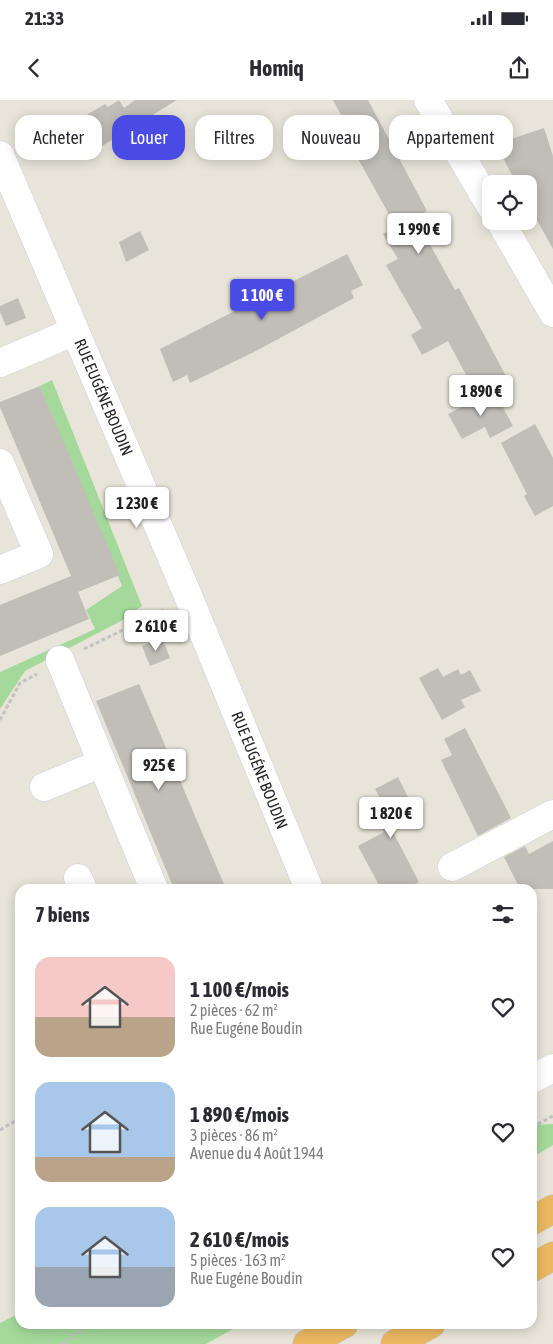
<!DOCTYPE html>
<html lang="fr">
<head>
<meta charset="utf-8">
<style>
  :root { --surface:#fff; --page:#f7f7f7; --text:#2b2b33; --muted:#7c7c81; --accent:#4a4ae4 }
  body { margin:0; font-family:"Asap Condensed",sans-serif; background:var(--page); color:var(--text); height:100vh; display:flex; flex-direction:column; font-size:19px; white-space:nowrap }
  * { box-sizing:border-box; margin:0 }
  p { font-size:16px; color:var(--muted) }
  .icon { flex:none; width:28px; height:28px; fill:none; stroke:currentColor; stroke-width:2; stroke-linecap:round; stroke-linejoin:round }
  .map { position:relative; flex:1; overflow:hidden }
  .drawer { position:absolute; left:15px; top:784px; width:522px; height:445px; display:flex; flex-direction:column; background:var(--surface); border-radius:15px; box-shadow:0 2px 12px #0003 }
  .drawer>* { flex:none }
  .hud { position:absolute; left:15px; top:15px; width:524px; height:45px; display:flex; gap:10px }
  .buttons { position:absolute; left:482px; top:75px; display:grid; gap:10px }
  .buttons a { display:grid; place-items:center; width:55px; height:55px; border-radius:10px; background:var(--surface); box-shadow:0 2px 12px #0003; font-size:25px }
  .price { position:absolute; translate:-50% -42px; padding:0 11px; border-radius:5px; background:#fff; color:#222; font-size:16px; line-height:32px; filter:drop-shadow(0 1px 2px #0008) }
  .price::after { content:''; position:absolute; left:50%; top:30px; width:15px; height:11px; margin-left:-8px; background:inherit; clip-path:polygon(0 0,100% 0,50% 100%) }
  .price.on { background:var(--accent); color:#fff }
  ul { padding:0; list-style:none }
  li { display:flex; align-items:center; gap:15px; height:125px; padding:0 20px }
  li span { display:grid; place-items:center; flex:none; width:140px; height:100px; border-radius:15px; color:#555 }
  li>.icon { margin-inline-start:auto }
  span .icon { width:60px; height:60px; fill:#fffc; stroke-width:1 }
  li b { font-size:21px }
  h2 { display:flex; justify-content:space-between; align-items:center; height:60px; padding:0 20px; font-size:21px }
  .chip { padding:0 18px; border-radius:15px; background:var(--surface); box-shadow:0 2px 12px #0003; font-size:18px; line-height:45px }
  .chip.on { background:var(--accent); color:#fff }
  .status { display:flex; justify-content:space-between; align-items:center; height:35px; padding:0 25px; background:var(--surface); direction:ltr }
  .status svg { height:14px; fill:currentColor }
  header { display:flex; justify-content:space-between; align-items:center; height:65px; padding:0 20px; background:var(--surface); font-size:22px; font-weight:700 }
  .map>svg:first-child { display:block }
  .green { fill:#a5d99b }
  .building { fill:#c0beb6 }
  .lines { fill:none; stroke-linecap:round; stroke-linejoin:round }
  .minor-casing { stroke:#cfcfde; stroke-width:29 }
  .highway-casing { stroke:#c2c2c2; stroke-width:29 }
  .path { stroke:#c2c2c2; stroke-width:3; stroke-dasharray:4 2.5; stroke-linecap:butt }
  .minor { stroke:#fff; stroke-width:28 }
  .highway { stroke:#ebb761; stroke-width:28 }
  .labels { text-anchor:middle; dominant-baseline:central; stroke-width:4.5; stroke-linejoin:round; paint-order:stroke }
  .street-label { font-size:16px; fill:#262626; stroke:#fff }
</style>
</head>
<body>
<div class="status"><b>21:33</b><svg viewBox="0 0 49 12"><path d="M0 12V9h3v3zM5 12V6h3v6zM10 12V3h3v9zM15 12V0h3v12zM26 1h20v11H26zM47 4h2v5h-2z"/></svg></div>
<header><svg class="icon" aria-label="back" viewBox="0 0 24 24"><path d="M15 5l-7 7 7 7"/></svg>Homiq<svg class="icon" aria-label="share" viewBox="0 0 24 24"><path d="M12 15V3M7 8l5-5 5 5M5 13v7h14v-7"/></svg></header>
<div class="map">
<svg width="553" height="1244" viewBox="0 0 553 1244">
  <rect width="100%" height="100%" fill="#e8e4d9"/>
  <!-- green -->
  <path class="green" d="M52,280L142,506L121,521L25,571L0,609V572L95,529L86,510L122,486L40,286Z
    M553,1024V1045L533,1057V1025Z
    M20,1213V1224H242L206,1244H0V1223Z"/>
  <!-- building -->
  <path class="building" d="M119,0L124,8L135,0H177L89,54L80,40L91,32L83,17L105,4L108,7Z
    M333,0H368L427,111L421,114L429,127L422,130L455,190L459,188L507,278L476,294L448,241L422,255L411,235L422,228L386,165L398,159L383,134L396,127L356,55L361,52Z
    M544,28L553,56V149L529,106V84H517L505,62L499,43Z
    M140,131L149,150L126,162L119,142Z
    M347,154L363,185L351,191L354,198L254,252L190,283L187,275L173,282L160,249Z
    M18,198L26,218L6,226L0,212V206Z
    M40,286L120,475L78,492L89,519L0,556V505L71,476L0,307V302Z
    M494,291L513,326L490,338L485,327L462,339L448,314Z
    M535,324L553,358V406L535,416L524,396L527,394L501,343Z
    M162,538L170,558L150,566L142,546Z
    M438,568L443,577L458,569L461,575L470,570L481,591L461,600L465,607L442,620L419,578Z
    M139,584L226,789H174L96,601Z
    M465,628L511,718L478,736L441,660L452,655L444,639Z
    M398,677L418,717L392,730L419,782L405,789H381L358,746L384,732L371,707L382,702L375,689Z
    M553,741V789H520L504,757L525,746L529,754Z"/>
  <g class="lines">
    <defs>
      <path id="minor" d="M428,0L491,107
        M0,55L189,498L309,789
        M500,121L553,213
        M0,263L75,231
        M0,363L39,454L0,470
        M60,560L102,663
        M44,687L102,663L154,789
        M452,767L553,714
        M78,778L83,789
        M532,979L553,968"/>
      <path id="highway" d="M532,1121L553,1109
        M532,1168L553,1156
        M307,1244L344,1224
        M395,1244L431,1224"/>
    </defs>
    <!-- minor casing -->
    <use href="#minor" class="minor-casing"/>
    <!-- highway casing -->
    <use href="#highway" class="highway-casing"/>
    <!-- path -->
    <path class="path" d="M84,549L164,510
      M0,620L20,583L37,574
      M532,1027L553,1016
      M0,1030L20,1018
      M62,1244L90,1224"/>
    <!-- minor -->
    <use href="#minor" class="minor"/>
    <!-- highway -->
    <use href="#highway" class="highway"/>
  </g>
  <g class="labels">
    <!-- street labels -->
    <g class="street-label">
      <text transform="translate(104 297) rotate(67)">RUE EUGÉNE BOUDIN</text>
      <text transform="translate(260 670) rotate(68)">RUE EUGÉNE BOUDIN</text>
    </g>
  </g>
</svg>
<div class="buttons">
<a><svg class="icon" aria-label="locate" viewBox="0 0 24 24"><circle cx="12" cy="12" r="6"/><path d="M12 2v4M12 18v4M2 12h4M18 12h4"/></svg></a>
</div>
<b class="price" style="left:419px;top:155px">1 990 €</b>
<b class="price on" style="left:262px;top:221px">1 100 €</b>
<b class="price" style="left:481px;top:317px">1 890 €</b>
<b class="price" style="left:137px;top:429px">1 230 €</b>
<b class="price" style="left:156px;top:552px">2 610 €</b>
<b class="price" style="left:159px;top:691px">925 €</b>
<b class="price" style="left:391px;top:739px">1 820 €</b>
<div class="hud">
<a class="chip">Acheter</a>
<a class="chip on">Louer</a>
<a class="chip">Filtres</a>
<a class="chip">Nouveau</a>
<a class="chip">Appartement</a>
</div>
<section class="drawer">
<h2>7 biens<svg class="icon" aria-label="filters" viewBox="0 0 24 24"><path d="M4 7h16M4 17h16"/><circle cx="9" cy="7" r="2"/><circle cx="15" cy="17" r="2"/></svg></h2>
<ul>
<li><span style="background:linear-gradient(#f6c9c9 60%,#b9a48a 0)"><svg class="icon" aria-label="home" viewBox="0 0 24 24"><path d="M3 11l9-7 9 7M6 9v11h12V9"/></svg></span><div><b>1 100 €/mois</b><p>2 pièces · 62 m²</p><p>Rue Eugéne Boudin</p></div><svg class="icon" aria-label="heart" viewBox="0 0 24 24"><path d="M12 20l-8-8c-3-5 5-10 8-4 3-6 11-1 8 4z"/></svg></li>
<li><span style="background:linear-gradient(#a9c7e8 75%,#b9a48a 0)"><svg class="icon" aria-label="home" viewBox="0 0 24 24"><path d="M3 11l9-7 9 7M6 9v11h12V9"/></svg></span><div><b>1 890 €/mois</b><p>3 pièces · 86 m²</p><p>Avenue du 4 Août 1944</p></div><svg class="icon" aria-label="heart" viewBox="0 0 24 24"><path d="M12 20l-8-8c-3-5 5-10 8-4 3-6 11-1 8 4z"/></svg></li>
<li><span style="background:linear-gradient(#a9c7e8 60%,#9aa5b1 0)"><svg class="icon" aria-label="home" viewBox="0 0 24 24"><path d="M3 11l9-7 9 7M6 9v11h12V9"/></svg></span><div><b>2 610 €/mois</b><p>5 pièces · 163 m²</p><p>Rue Eugéne Boudin</p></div><svg class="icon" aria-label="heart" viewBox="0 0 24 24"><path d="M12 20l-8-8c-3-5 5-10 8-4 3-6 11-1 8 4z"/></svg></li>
</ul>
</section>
</div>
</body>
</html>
